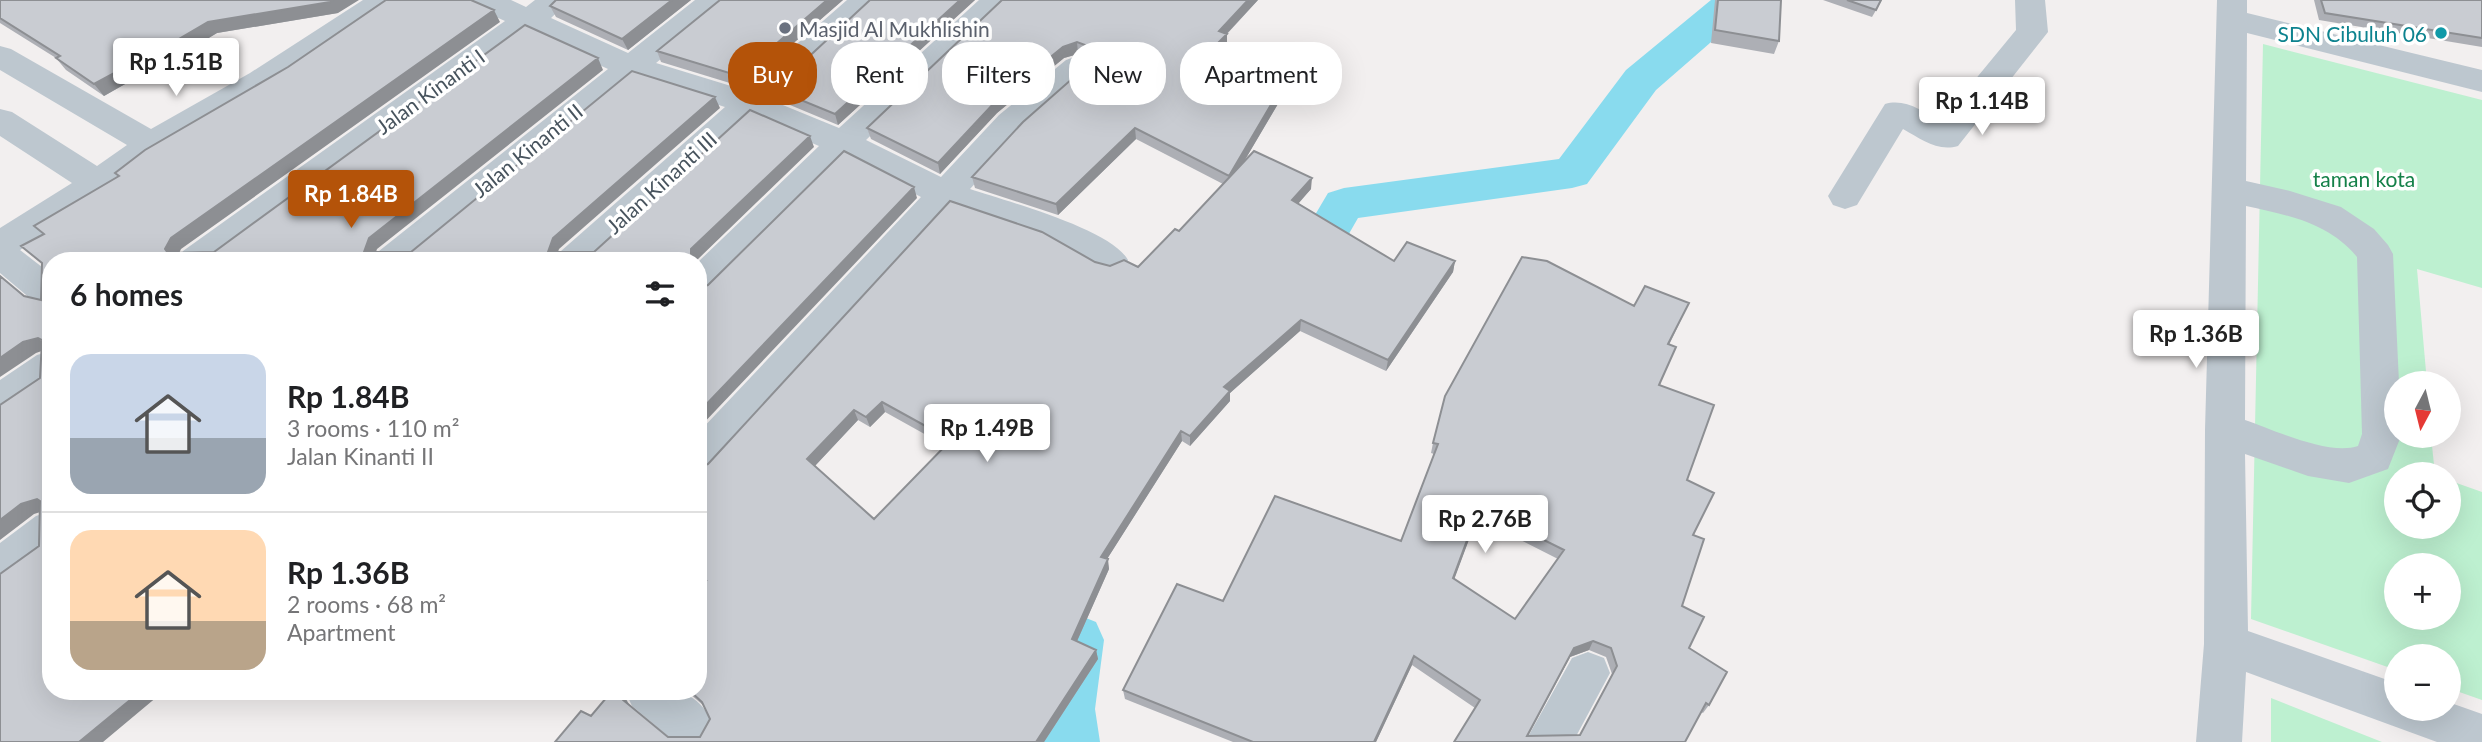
<!DOCTYPE html>
<html lang="en">
<head>
<meta charset="utf-8">
<style>
  :root { --surface:#fff; --page:#f2f2f2; --text:#202124; --muted:#757577; --line:#e0e0e0; --accent:#b45309 }
  body { margin:0; font-family:Lato,sans-serif; background:var(--page); color:var(--text); height:100vh; display:flex; flex-direction:column; font-size:26px; white-space:nowrap }
  * { box-sizing:border-box; margin:0 }
  p { font-size:23px; color:var(--muted) }
  .icon { flex:none; width:38px; height:38px; fill:none; stroke:currentColor; stroke-width:2; stroke-linecap:round; stroke-linejoin:round }
  .map { position:relative; flex:1; overflow:hidden }
  .side { position:absolute; left:42px; top:252px; width:665px; height:448px; display:flex; flex-direction:column; background:var(--surface); border-radius:28px; box-shadow:0 7px 28px #0002 }
  .side>* { flex:none }
  .guide { position:absolute; left:728px; top:42px; width:665px; height:63px; display:flex; gap:14px }
  .needle { width:46px; rotate:187deg }
  .tools { position:absolute; left:2384px; top:371px; display:grid; gap:14px }
  .tools a { display:grid; place-items:center; width:77px; height:77px; border-radius:50%; background:var(--surface); box-shadow:0 7px 28px #0002; font-size:35px }
  .price { position:absolute; translate:-50% -60px; padding:0 16px; border-radius:7px; background:#fff; color:#222; font-size:23px; line-height:46px; filter:drop-shadow(0 2px 4px #0008) }
  .price::after { content:''; position:absolute; left:50%; top:42px; width:21px; height:16px; margin-left:-10px; background:inherit; clip-path:polygon(0 0,100% 0,50% 100%) }
  .price.active { background:var(--accent); color:#fff }
  ul { padding:0; list-style:none }
  li { display:flex; align-items:center; gap:21px; height:175px; padding:0 28px }
  li+li { border-top:2px solid var(--line) }
  li span { display:grid; place-items:center; flex:none; width:196px; height:140px; border-radius:21px; color:#555 }
  li>.icon { margin-inline-start:auto }
  span .icon { width:84px; height:84px; fill:#fffc; stroke-width:1 }
  li b { font-size:30px }
  h2 { display:flex; justify-content:space-between; align-items:center; height:84px; padding:0 28px; font-size:30px }
  .tag { padding:0 24px; border-radius:28px; background:var(--surface); box-shadow:0 7px 28px #0002; font-size:24px; line-height:63px }
  .tag.active { background:var(--accent); color:#fff }
  .map>svg:first-child { display:block }
  .green { fill:#bdf0d0; fill-rule:evenodd }
  .lines { fill:none; stroke-linecap:round; stroke-linejoin:round }
  .canal { fill:#89dbee; fill-rule:evenodd }
  .minor { fill:#bdc7cf; fill-rule:evenodd }
  .wall { fill:#adafb5; fill-rule:evenodd }
  .shaded-wall { fill:#8d8f93 }
  .building { fill:#c9ccd2; stroke:#8d8f93; stroke-width:2; fill-rule:evenodd }
  .worship-dot { fill:#6b7280; stroke:#fff; stroke-width:2.5 }
  .culture-dot { fill:#0f9aa8; stroke:#fff; stroke-width:2.5 }
  .labels { text-anchor:middle; dominant-baseline:central; stroke-width:7; stroke-linejoin:round; paint-order:stroke }
  .worship-label { font-size:21px; fill:#5b616d; stroke:#fff; text-anchor:start }
  .culture-label { font-size:21px; fill:#0d838f; stroke:#fff; text-anchor:end }
  .street-label { font-size:21px; fill:#47535d; stroke:#fff }
  .park-label { font-size:21px; fill:#158149; stroke:#fff }
</style>
</head>
<body>
<div class="map">
<svg width="2482" height="742" viewBox="0 0 2482 742">
  <rect width="100%" height="100%" fill="#f2efef"/>
  <!-- green -->
  <path class="green" d="M2263,44L2482,100V288L2417,269L2427,383H2396V436H2431L2435,474H2396V527H2448V480L2482,492V700L2448,688V656H2396V670L2251,619ZM2396,565H2448V618H2396Z
    M2271,698L2382,742H2271Z"/>
  <g class="lines">
    <!-- canal -->
    <path class="canal" d="M1711,0H1754L1749,9L1656,90L1587,184L1572,188L1358,218L1315,293L1299,299L1283,293L1276,281L1328,193L1344,188L1559,159L1626,70Z
      M1076,614L1096,622L1104,640L1095,709L1100,742H1040C1036,702 1039,659 1056,622Z"/>
    <!-- minor -->
    <path class="minor" d="M363,0H399L395,7L272,89L163,152L110,192L20,250L51,274V309L38,305L0,273V228L72,183L0,136V109L12,112L97,166L127,145L0,70V46L11,49L151,129L250,73Z
      M470,0H511L526,7L535,0H570L551,18L628,53L695,0H729L725,7L656,63L744,90L847,0H881L773,101L839,128L979,0H1012L866,140L941,177L999,115L1066,60L1077,56L1088,60L1093,67L1088,74L1023,131L970,189C1006,201 1111,229 1128,260L1123,270L1110,274L1097,270L1045,241L952,209L712,472L698,477V433L921,197L847,159L711,294L698,298V262L819,146L754,118L598,261H556L561,251L725,107L637,79L417,261H374L379,251L608,69L531,33L222,261H178L183,251L505,21L474,7Z
      M2015,0H2045L2048,32L1958,146C1937,152 1921,139 1903,129L1857,205L1845,209L1833,205L1828,196L1885,104C1906,98 1923,112 1941,121L2016,30Z
      M2217,0H2247V13L2482,70V92L2247,33L2246,181L2290,191L2341,207L2374,229L2388,245L2393,254L2399,383H2396V436H2401L2388,469L2349,483L2308,476L2245,454L2248,631L2396,683V709H2448V702L2482,714V742H2437L2246,672L2242,742H2196L2204,644L2205,430ZM2246,206C2288,215 2329,223 2357,257L2362,434L2358,446C2329,456 2274,430 2245,420Z
      M51,351V386L14,412L0,417V380L37,355Z
      M51,511V553L15,580L0,586V543L36,516Z
      M1588,652L1604,658L1610,673L1573,742H1525L1572,658Z
      M625,691C666,691 695,682 714,726L707,742H675L632,706Z"/>
  </g>
  <!-- wall -->
  <path class="wall" d="M0,0L338,13L217,33L157,69L155,67L104,96L66,70L56,58L0,23Z
    M556,0H691L628,50L556,17L550,6Z
    M720,0H843L743,87L661,62L657,51Z
    M870,0H975L838,125L778,100L774,89Z
    M1002,0H1258L1227,34V46L1213,59L1285,92L1243,163L1311,189L1298,203L1394,261H1455L1453,272L1386,371L1300,331L1230,393V401L1190,446L1182,441L1107,559L1109,569L1077,641L1096,650L1098,659L1044,742H555L591,716L612,691H621L624,695L629,704L668,737H700L710,719L704,706L689,693L681,691H698L708,464L1095,262L1110,266L1138,267L1179,231L1223,184L1136,139L1058,215L975,188L972,177L1089,64L1091,60L1089,58L1078,54L1064,58L997,113L940,174L871,139L867,128ZM885,412L946,446L874,519L815,466L858,420L870,427Z
    M1715,0H1781L1779,41L1774,54L1711,43Z
    M1823,0H1882L1872,17Z
    M2314,0H2482V47L2319,20Z
    M1689,303L1669,345L1660,385L1687,480L1693,535L1682,606L1689,648L1709,705L1703,713L1701,712L1685,742H1454L1475,708L1412,665L1376,742H1233L1125,699L1123,690L1223,601L1401,541L1434,454L1431,453L1433,443L1634,306ZM1477,518L1558,559L1515,619L1454,579ZM1589,650L1606,657L1612,674L1580,735L1528,736L1570,657Z"/>
  <!-- shaded-wall -->
  <path class="shaded-wall" d="M333,0H359L338,13L217,33L157,69L148,57L208,22Z
    M672,0H691L628,50L622,39Z
    M827,0H843L743,87L739,76Z
    M960,0H975L838,125L835,114Z
    M1248,0H1258L1220,41L1227,34V46L1205,68L1204,57L1219,31Z
    M494,10L500,22L181,249L176,260L168,253L165,249L171,238Z
    M1077,42L1078,54L1064,58L997,113L940,174L938,163L995,102L1063,47Z
    M146,56L155,67L104,96L94,84Z
    M598,58L603,70L377,249L373,261L364,252L369,238Z
    M1285,81V92L1229,187V176Z
    M715,97L720,108L559,249L555,261L548,252L553,238Z
    M1135,128L1136,139L1058,215L1056,204Z
    M810,136L814,147L696,261H691V249Z
    M1312,178L1311,189L1292,211V200Z
    M914,187L917,198L698,429V413Z
    M1455,261L1453,272L1386,371L1388,360Z
    M1301,320L1300,331L1230,393V401L1190,446V436L1224,387Z
    M38,338L50,348L36,353L0,377V358L23,342Z
    M882,402L885,412L870,427L866,417Z
    M854,410L858,420L812,469L807,459Z
    M1181,431L1182,441L1102,567L1101,557Z
    M37,499L50,509L34,514L0,540V520L21,504Z
    M1479,508L1477,518L1451,588L1453,578Z
    M1108,559L1109,569L1074,648L1072,639Z
    M1593,641L1589,650L1570,657L1524,742L1574,648Z
    M1096,650L1098,659L1044,742H1036Z
    M1414,656L1412,665L1376,742H1374Z
    M141,691H164L103,742H79Z
    M619,691H621L624,695L630,708L623,700Z"/>
  <!-- building -->
  <path class="building" d="M0,0H333L330,2L208,22L148,57L146,56L94,84L56,58L60,56L0,18Z
    M386,0H471L494,10L171,238L165,249L168,253L214,252L525,25L598,58L369,238L364,252H411L632,71L715,97L553,238L548,252H594L750,110L810,136L691,249V261H51V691H141L79,742H0V574L39,546L40,501L37,499L21,504L0,520V405L40,378L42,340L38,338L23,342L0,358V276L24,296L41,300L42,263L21,246L44,234L34,226L119,176L115,173L145,150L288,67Z
    M556,0H672L622,39L550,6Z
    M720,0H827L739,76L657,51Z
    M870,0H960L835,114L774,89Z
    M1002,0H1248L1219,31L1227,34L1204,57L1285,81L1229,176L1135,128L1056,204L972,177L1023,122L1089,64L1094,54L1088,46L1077,42L1063,47L995,102L938,163L867,128Z
    M1718,0H1781L1779,41L1715,30Z
    M1847,0H1881L1876,10Z
    M2321,0H2482V38L2325,13Z
    M844,151L914,187L698,413V288L708,285Z
    M1254,151L1312,178L1292,200L1394,261L1407,242L1455,261L1388,360L1301,320L1224,387L1230,391L1190,436L1181,431L1101,557L1108,559L1072,639L1096,650L1036,742H555L581,711L591,716L612,691H619L623,700L668,737H700L710,719L702,702L690,691H698V590L705,582L698,584V467L708,464L950,201L1042,232L1095,262L1110,266L1124,260L1138,267L1175,229L1179,231ZM882,402L951,440L874,519L807,459L854,410L866,417Z
    M1522,257L1547,261L1634,306L1645,286L1689,303L1668,344L1676,347L1659,385L1714,405L1687,480L1714,493L1693,535L1704,539L1682,606L1704,617L1689,648L1727,672L1709,705L1706,703L1685,742H1454L1480,700L1414,656L1374,742H1253L1123,690L1177,584L1223,601L1275,496L1401,541L1438,444L1433,443L1445,396ZM1479,508L1564,550L1515,619L1453,578ZM1593,641L1611,648L1617,666L1580,735L1527,736L1574,648Z"/>
  <!-- markers -->
  <circle class="worship-dot" cx="785" cy="28" r="7"/>
  <circle class="culture-dot" cx="2441" cy="33" r="7"/>
  <g class="labels">
    <!-- worship labels -->
    <g class="worship-label">
      <text x="799" y="28">Masjid Al Mukhlishin</text>
    </g>
    <!-- culture labels -->
    <g class="culture-label">
      <text x="2427" y="33">SDN Cibuluh 06</text>
    </g>
    <!-- street labels -->
    <g class="street-label">
      <text transform="translate(430 91) rotate(-36)">Jalan Kinanti I</text>
      <text transform="translate(527 150) rotate(-39)">Jalan Kinanti II</text>
      <text transform="translate(661 182) rotate(-42)">Jalan Kinanti III</text>
    </g>
    <!-- park labels -->
    <g class="park-label">
      <text x="2364" y="178">taman kota</text>
    </g>
  </g>
</svg>
<div class="tools">
<a><svg class="needle" viewBox="-14 -14 28 28"><path d="M0-13l5 13h-10z" fill="#e53935"/><path d="M0 13l5-13h-10z" fill="#757577"/></svg></a>
<a><svg class="icon" aria-label="locate" viewBox="0 0 24 24"><circle cx="12" cy="12" r="6"/><path d="M12 2v4M12 18v4M2 12h4M18 12h4"/></svg></a>
<a>+</a>
<a>−</a>
</div>
<b class="price" style="left:176px;top:98px">Rp 1.51B</b>
<b class="price" style="left:1982px;top:137px">Rp 1.14B</b>
<b class="price active" style="left:351px;top:230px">Rp 1.84B</b>
<b class="price" style="left:2196px;top:370px">Rp 1.36B</b>
<b class="price" style="left:987px;top:464px">Rp 1.49B</b>
<b class="price" style="left:1485px;top:555px">Rp 2.76B</b>
<div class="guide">
<a class="tag active">Buy</a>
<a class="tag">Rent</a>
<a class="tag">Filters</a>
<a class="tag">New</a>
<a class="tag">Apartment</a>
</div>
<section class="side">
<h2>6 homes<svg class="icon" aria-label="filters" viewBox="0 0 24 24"><path d="M4 7h16M4 17h16"/><circle cx="9" cy="7" r="2"/><circle cx="15" cy="17" r="2"/></svg></h2>
<ul>
<li><span style="background:linear-gradient(#c9d6e8 60%,#9aa5b1 0)"><svg class="icon" aria-label="home" viewBox="0 0 24 24"><path d="M3 11l9-7 9 7M6 9v11h12V9"/></svg></span><div><b>Rp 1.84B</b><p>3 rooms · 110 m²</p><p>Jalan Kinanti II</p></div></li>
<li><span style="background:linear-gradient(#ffd9b3 65%,#b9a48a 0)"><svg class="icon" aria-label="home" viewBox="0 0 24 24"><path d="M3 11l9-7 9 7M6 9v11h12V9"/></svg></span><div><b>Rp 1.36B</b><p>2 rooms · 68 m²</p><p>Apartment</p></div></li>
</ul>
</section>
</div>
</body>
</html>
